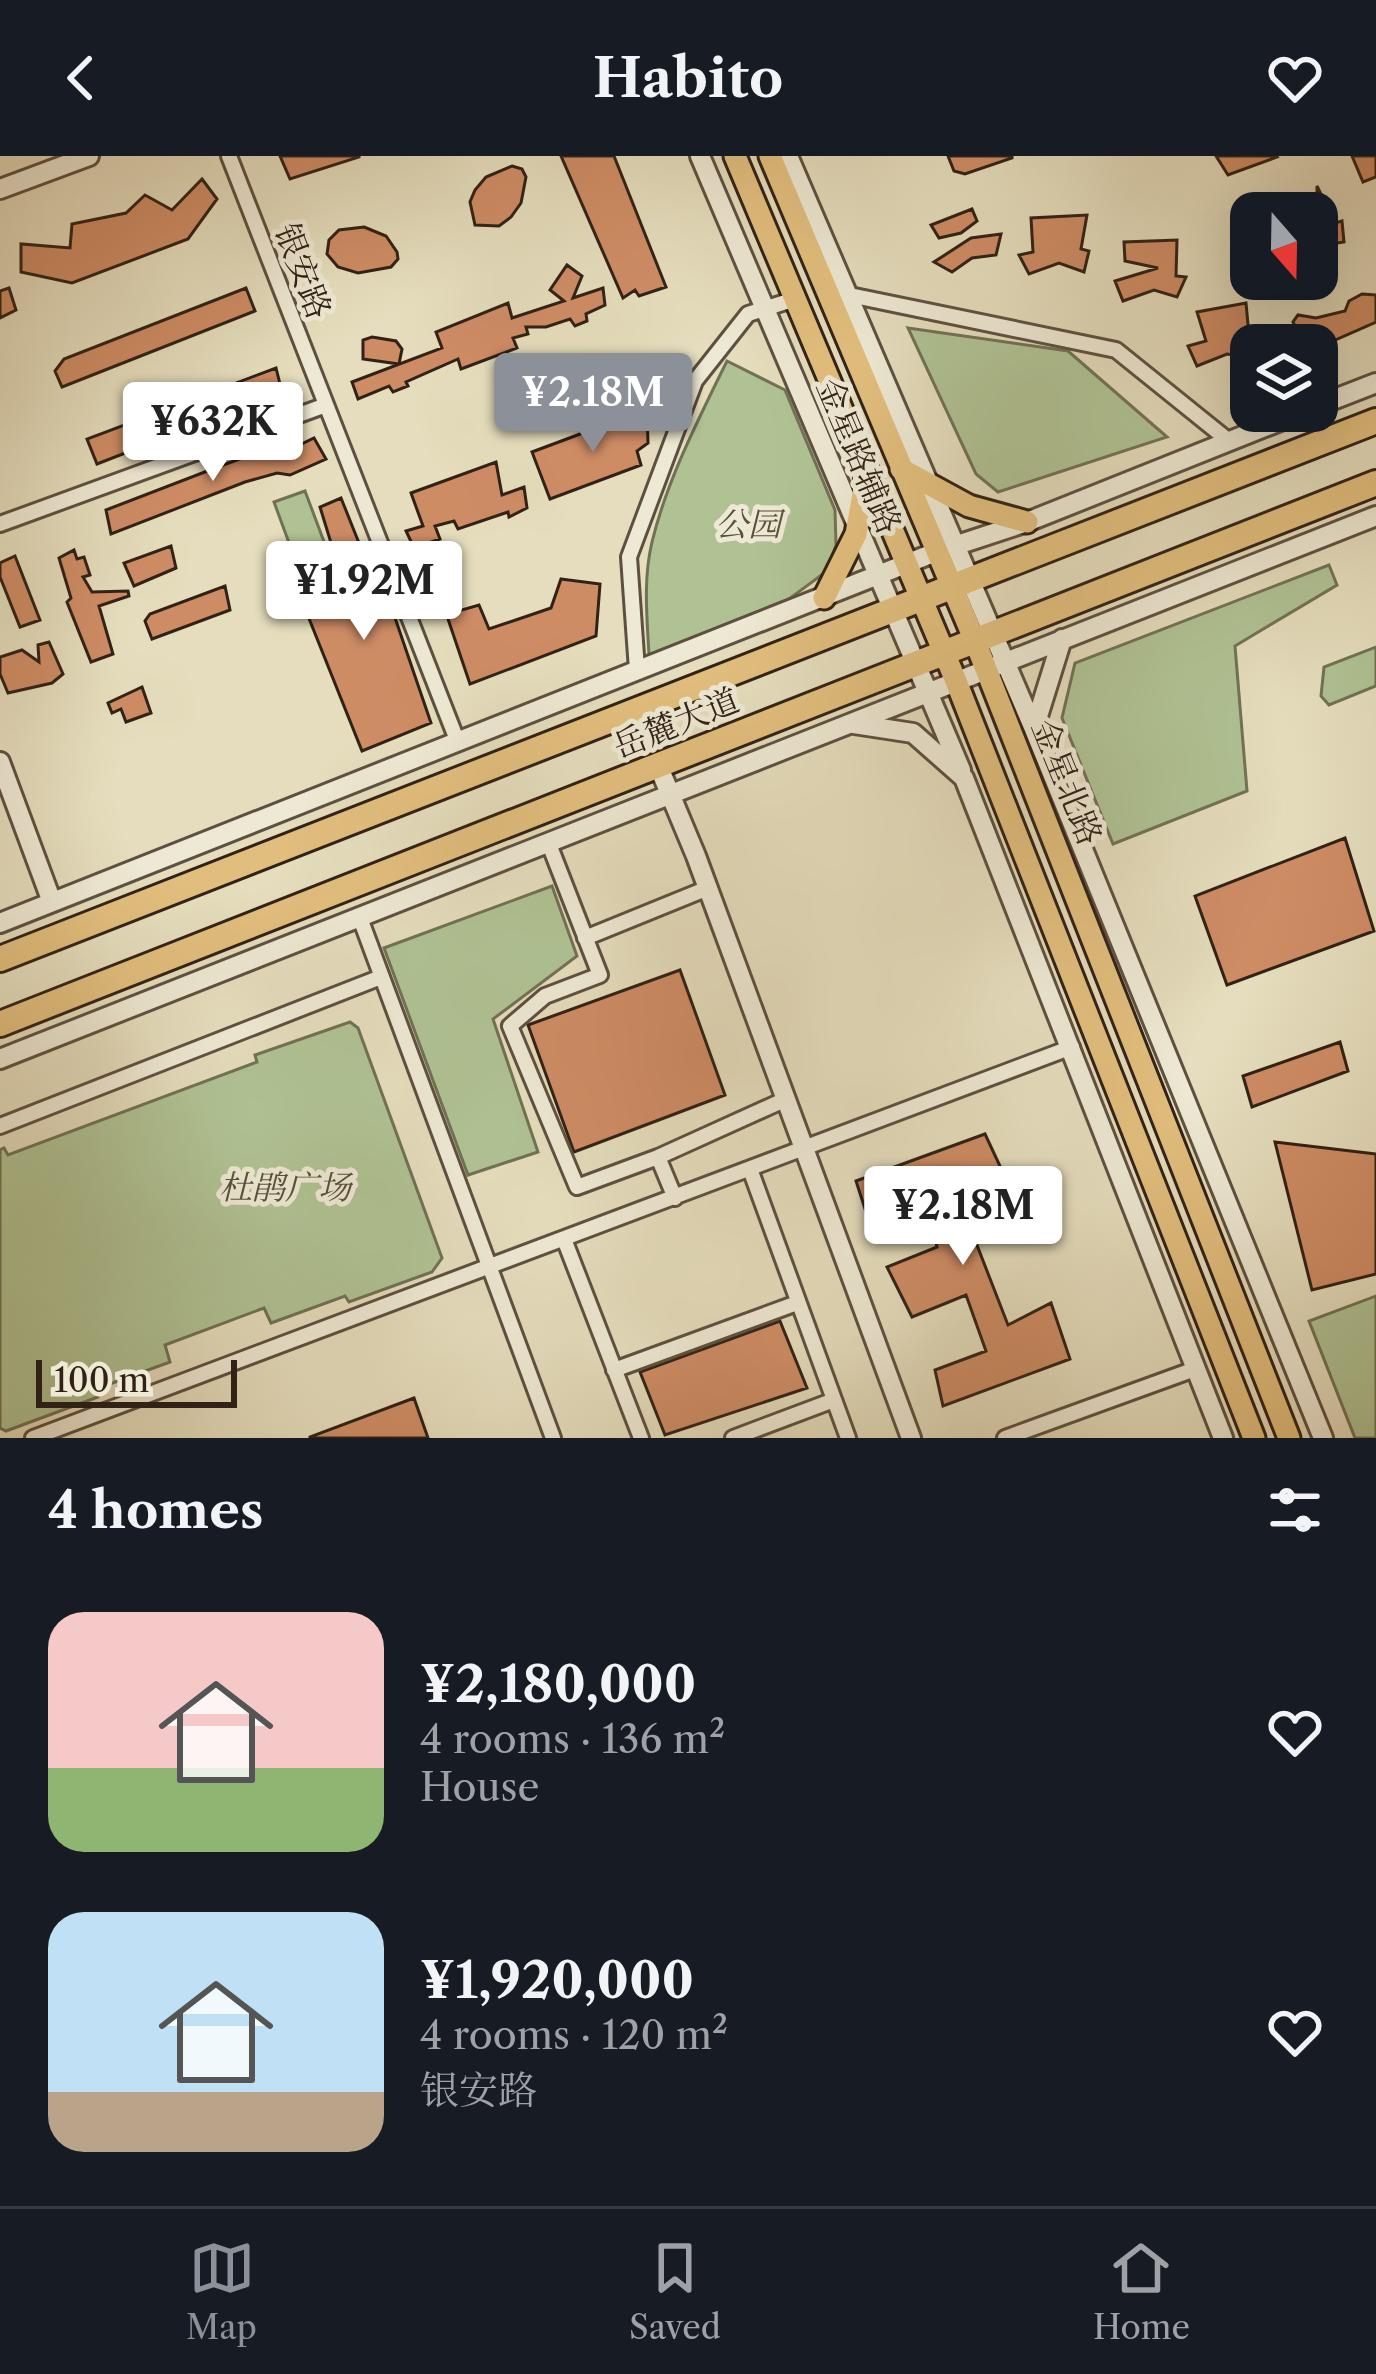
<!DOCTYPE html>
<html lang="en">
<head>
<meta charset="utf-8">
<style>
  :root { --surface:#171b24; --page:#242831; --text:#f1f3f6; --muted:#9ea1a6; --line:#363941; --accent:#8c9099 }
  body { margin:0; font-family:"Libre Caslon Text","Noto Serif SC",serif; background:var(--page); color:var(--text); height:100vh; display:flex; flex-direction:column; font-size:45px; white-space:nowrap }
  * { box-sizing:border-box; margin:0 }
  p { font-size:39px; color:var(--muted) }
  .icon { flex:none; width:66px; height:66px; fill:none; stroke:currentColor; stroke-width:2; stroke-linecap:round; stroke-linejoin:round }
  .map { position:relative; height:1282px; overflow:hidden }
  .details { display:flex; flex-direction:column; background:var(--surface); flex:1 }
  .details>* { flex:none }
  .needle { width:78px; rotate:160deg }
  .fabs { position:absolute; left:1230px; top:36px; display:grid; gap:24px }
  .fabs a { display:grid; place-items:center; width:108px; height:108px; border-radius:24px; background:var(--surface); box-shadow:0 12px 48px #0002; font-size:60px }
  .scale { position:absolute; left:36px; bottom:30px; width:201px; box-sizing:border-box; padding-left:12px; border:6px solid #312117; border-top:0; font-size:33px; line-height:42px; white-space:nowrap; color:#312117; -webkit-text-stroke:9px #eee9d4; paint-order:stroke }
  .price { position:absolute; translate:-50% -102px; padding:0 27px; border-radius:12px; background:#fff; color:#222; font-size:39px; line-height:78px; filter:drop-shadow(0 3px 6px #0008) }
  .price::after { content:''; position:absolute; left:50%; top:72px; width:36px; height:27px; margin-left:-18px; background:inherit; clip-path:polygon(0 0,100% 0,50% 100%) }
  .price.on { background:var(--accent); color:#fff }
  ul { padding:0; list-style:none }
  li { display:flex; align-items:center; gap:36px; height:300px; padding:0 48px }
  li span { display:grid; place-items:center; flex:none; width:336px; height:240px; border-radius:36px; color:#555 }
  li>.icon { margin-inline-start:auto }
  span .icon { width:144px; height:144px; fill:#fffc; stroke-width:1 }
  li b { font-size:51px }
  h2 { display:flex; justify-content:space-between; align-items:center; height:144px; padding:0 48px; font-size:51px }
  header { display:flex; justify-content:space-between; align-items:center; height:156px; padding:0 48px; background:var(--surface); font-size:54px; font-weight:700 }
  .tab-bar { display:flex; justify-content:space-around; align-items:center; height:168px; border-top:3px solid var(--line); background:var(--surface); font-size:33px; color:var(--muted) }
  .tab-bar a { display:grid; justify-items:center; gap:6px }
  .tab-bar .on { color:var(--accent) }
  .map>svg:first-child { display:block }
  .green { fill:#b0c294; stroke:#707256; stroke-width:3 }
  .building { fill:#ce8c65; stroke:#312117; stroke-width:3 }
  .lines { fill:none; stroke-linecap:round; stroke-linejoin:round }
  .minor-casing { stroke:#5e5040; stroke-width:20 }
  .tertiary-casing { stroke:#5e5040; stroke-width:24 }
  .primary-casing { stroke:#312117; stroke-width:27 }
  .trunk-casing { stroke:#312117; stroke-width:30 }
  .minor { stroke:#eee9d4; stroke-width:14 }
  .tertiary { stroke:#eee9d4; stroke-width:18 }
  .primary { stroke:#e2be7e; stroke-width:21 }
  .trunk { stroke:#e2be7e; stroke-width:24 }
  .labels { text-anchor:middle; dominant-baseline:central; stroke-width:10; stroke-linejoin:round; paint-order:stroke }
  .street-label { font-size:33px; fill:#312117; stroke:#eee9d4 }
  .park-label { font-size:33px; font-style:italic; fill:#57513c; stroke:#eee9d4 }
</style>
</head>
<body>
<header><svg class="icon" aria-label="back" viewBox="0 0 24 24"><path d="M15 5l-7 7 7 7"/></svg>Habito<svg class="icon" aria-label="heart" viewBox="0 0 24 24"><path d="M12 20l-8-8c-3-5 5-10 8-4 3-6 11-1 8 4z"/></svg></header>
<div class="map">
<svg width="1376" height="1282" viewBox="0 0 1376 1282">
  <rect width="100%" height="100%" fill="#e5ddbd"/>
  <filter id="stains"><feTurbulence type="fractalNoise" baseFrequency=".00167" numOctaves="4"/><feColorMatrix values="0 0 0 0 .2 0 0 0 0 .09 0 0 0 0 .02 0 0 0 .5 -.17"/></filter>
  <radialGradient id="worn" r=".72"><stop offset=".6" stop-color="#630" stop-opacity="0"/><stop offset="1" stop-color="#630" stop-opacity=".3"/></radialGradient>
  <!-- green -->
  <path class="green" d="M908,172L1068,195L1167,281L998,336L976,318Z
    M727,205L785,234L835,354L836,389L827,415L789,443L649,499C647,462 643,423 652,386C667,324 699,262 727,205Z
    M305,335L326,391L295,403L274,346Z
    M1329,409L1337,429L1235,490L1247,635L1113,688L1062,562L1075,507Z
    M1376,491V530L1329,549L1321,540L1324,511Z
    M552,730L577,800L493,863L538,996L468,1019L384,792Z
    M350,866L358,872L442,1102L432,1116L349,1146L345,1140L271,1167L264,1152L165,1189L170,1206L96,1233L98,1241L6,1275L0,1272V994L4,992L8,999L257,906L255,899Z
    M1376,1140V1282H1355L1309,1165Z"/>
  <!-- building -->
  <path class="building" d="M280,0H359V1L290,23Z
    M561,0H614L666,131L639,140L635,134L623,142Z
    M948,0H1012V2L965,18L954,15Z
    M1216,0H1276L1277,1L1228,19Z
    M1352,0H1376V21L1363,26Z
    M512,10L522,13L526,21L521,47L511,61L499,70L475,69L470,46L475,34L486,21Z
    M202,23L217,43L188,83L72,127L21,116V88L70,92L72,68L126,57L145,39L172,54Z
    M1317,30L1335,67L1342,65L1344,86L1317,90V57H1288L1317,43Z
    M972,53L977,65L961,77L939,82L931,69Z
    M1087,59L1081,93L1089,95L1084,116L1059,107L1029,118L1019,99L1033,96L1031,62Z
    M364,71L386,80L397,96L398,103L391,111L358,117L338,111L327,98L329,84L339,74Z
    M1001,78L996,99L972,102L952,116L934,106L971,82Z
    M1177,84L1176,120L1186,121L1177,141L1154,134L1123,145L1115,125L1158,112L1125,105L1124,86Z
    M567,109L582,120L573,142L603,132L605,149L586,158L587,165L575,170L570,163L546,171H526L528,178L513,182L517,192L461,213L458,203L406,226L408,230L393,236L389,230L358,243L352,226L442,192L436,176L508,147L512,162L564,145L550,134Z
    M9,132L16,154L0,162V135Z
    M246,132L255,155L62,231L55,215L64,203Z
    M1362,138L1376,139V166L1317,192V189H1280L1275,180L1296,172L1293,166L1298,159L1316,162L1345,155L1349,145Z
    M1246,147L1251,201L1227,198L1197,210L1188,190L1206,185L1197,156Z
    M372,181L396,185L402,193L399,208L363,203V184Z
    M276,212L282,236L97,308L87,283Z
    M647,253L648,287L637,295L641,309L550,343L532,296Z
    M314,282L326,303L290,319L277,317L245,326L111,378L106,354L223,309L270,292L279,299Z
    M496,306L502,339L524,331L527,352L509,361L508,356L458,373L454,365L435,370L440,383L414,392L406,375L423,370L411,337Z
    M341,342L371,417L379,415L431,567L362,595L300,440L343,426L320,351Z
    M171,390L176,412L134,430L124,407Z
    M74,394L77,403L84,401L90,419L83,421L92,436L128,435L129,440L99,450L113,498L91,506L67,446L71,442L59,402Z
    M15,400L40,464L20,471L0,421V407Z
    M561,423L600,428L596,480L470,528L448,463L458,455L479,449L489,473L551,452Z
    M225,430L230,454L152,483L145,465L150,458Z
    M49,486L63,518L52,527L8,537L0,518V501L22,494L39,506L38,489Z
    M142,531L151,557L126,566L121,553L112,557L108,547Z
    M1345,682L1374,775L1227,829L1195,740Z
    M680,814L725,939L574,996L528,869Z
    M1340,886L1348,915L1252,951L1243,920Z
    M985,978L1007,1025L961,1048L1008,1169L1051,1147L1070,1203L943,1250L935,1214L986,1195L966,1139L912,1161L887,1111L937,1091L924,1037L867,1059L856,1025Z
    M1275,986L1376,998V1118L1312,1134Z
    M780,1165L807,1232L665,1279L640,1216Z
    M414,1242L428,1282H310V1281Z"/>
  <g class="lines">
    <defs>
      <path id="minor" d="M229,0L457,584
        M840,137L1116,194L1229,285
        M0,368L326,249
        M637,514L629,401L695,225L748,158L795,143
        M549,688L600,819L545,840L510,870L577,1031L658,1001L784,944
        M360,762L553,1282
        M585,782L708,732
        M0,970L381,821
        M658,1001L675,1042
        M750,1013L848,1282
        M564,1083L641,1282
        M614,1214L797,1147
        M33,1282L1072,891
        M733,1282L834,1244
        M1005,1282L1195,1213"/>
      <path id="tertiary" d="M700,0L961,614
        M788,0L1034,573
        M0,33L89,0
        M1317,250L1376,227
        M1062,483L1034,573L1323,1282
        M854,568L913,577L964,622L1223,1282
        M0,606L52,746
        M658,609L696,700L911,1282
        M0,767L936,396L1027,366L1305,255
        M0,903L1376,360"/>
      <path id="primary" d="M735,0L956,525L1254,1282
        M770,0L975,485L1289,1282
        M901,313L969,350L1027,366
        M824,442L856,378L867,315"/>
      <path id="trunk" d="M0,803L1376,265
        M0,868L1376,327"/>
    </defs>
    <!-- minor casing -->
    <use href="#minor" class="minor-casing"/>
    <!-- tertiary casing -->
    <use href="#tertiary" class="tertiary-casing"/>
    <!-- primary casing -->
    <use href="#primary" class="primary-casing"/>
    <!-- trunk casing -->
    <use href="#trunk" class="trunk-casing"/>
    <!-- minor -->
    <use href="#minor" class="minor"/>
    <!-- tertiary -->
    <use href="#tertiary" class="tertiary"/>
    <!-- primary -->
    <use href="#primary" class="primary"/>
    <!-- trunk -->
    <use href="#trunk" class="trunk"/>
  </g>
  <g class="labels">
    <!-- street labels -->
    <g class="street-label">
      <text transform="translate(303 115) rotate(69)">银安路</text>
      <text transform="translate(859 300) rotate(67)">金星路辅路</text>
      <text transform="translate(676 567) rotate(-22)">岳麓大道</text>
      <text transform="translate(1067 626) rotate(68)">金星北路</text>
    </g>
    <!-- park labels -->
    <g class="park-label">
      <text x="748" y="368">公园</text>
      <text x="285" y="1031">杜鹃广场</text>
    </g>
  </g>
  <rect width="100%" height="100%" filter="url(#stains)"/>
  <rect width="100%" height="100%" fill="url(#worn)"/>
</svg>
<div class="fabs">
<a><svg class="needle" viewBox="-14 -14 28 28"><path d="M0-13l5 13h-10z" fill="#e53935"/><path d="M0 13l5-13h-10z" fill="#9ea1a6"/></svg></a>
<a><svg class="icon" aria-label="layers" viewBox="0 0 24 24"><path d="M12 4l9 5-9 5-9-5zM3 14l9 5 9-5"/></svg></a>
</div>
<div class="scale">100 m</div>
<b class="price on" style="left:593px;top:299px">¥2.18M</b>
<b class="price" style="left:213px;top:328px">¥632K</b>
<b class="price" style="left:364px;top:487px">¥1.92M</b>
<b class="price" style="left:963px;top:1112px">¥2.18M</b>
</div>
<section class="details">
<h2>4 homes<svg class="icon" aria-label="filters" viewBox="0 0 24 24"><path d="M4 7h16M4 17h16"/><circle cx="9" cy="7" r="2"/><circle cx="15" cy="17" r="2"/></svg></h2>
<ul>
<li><span style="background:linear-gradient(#f6c9c9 65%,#8fb573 0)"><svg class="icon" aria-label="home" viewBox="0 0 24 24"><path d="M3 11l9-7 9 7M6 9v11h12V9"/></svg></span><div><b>¥2,180,000</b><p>4 rooms · 136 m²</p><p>House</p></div><svg class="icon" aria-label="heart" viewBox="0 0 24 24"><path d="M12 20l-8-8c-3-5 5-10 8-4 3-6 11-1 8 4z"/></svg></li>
<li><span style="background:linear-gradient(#bfe0f5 75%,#b9a48a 0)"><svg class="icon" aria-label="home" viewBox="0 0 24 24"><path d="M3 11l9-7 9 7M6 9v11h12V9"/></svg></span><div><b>¥1,920,000</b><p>4 rooms · 120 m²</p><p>银安路</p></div><svg class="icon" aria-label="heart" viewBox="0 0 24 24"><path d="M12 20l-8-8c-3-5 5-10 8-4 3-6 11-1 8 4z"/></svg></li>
</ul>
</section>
<nav class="tab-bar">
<a class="on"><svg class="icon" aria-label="map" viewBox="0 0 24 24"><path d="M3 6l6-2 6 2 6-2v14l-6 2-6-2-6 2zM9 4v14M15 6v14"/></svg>Map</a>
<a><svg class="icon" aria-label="saved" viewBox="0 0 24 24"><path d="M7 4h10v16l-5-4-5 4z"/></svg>Saved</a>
<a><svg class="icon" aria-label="home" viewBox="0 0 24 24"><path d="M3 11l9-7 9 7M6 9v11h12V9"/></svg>Home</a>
</nav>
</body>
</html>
